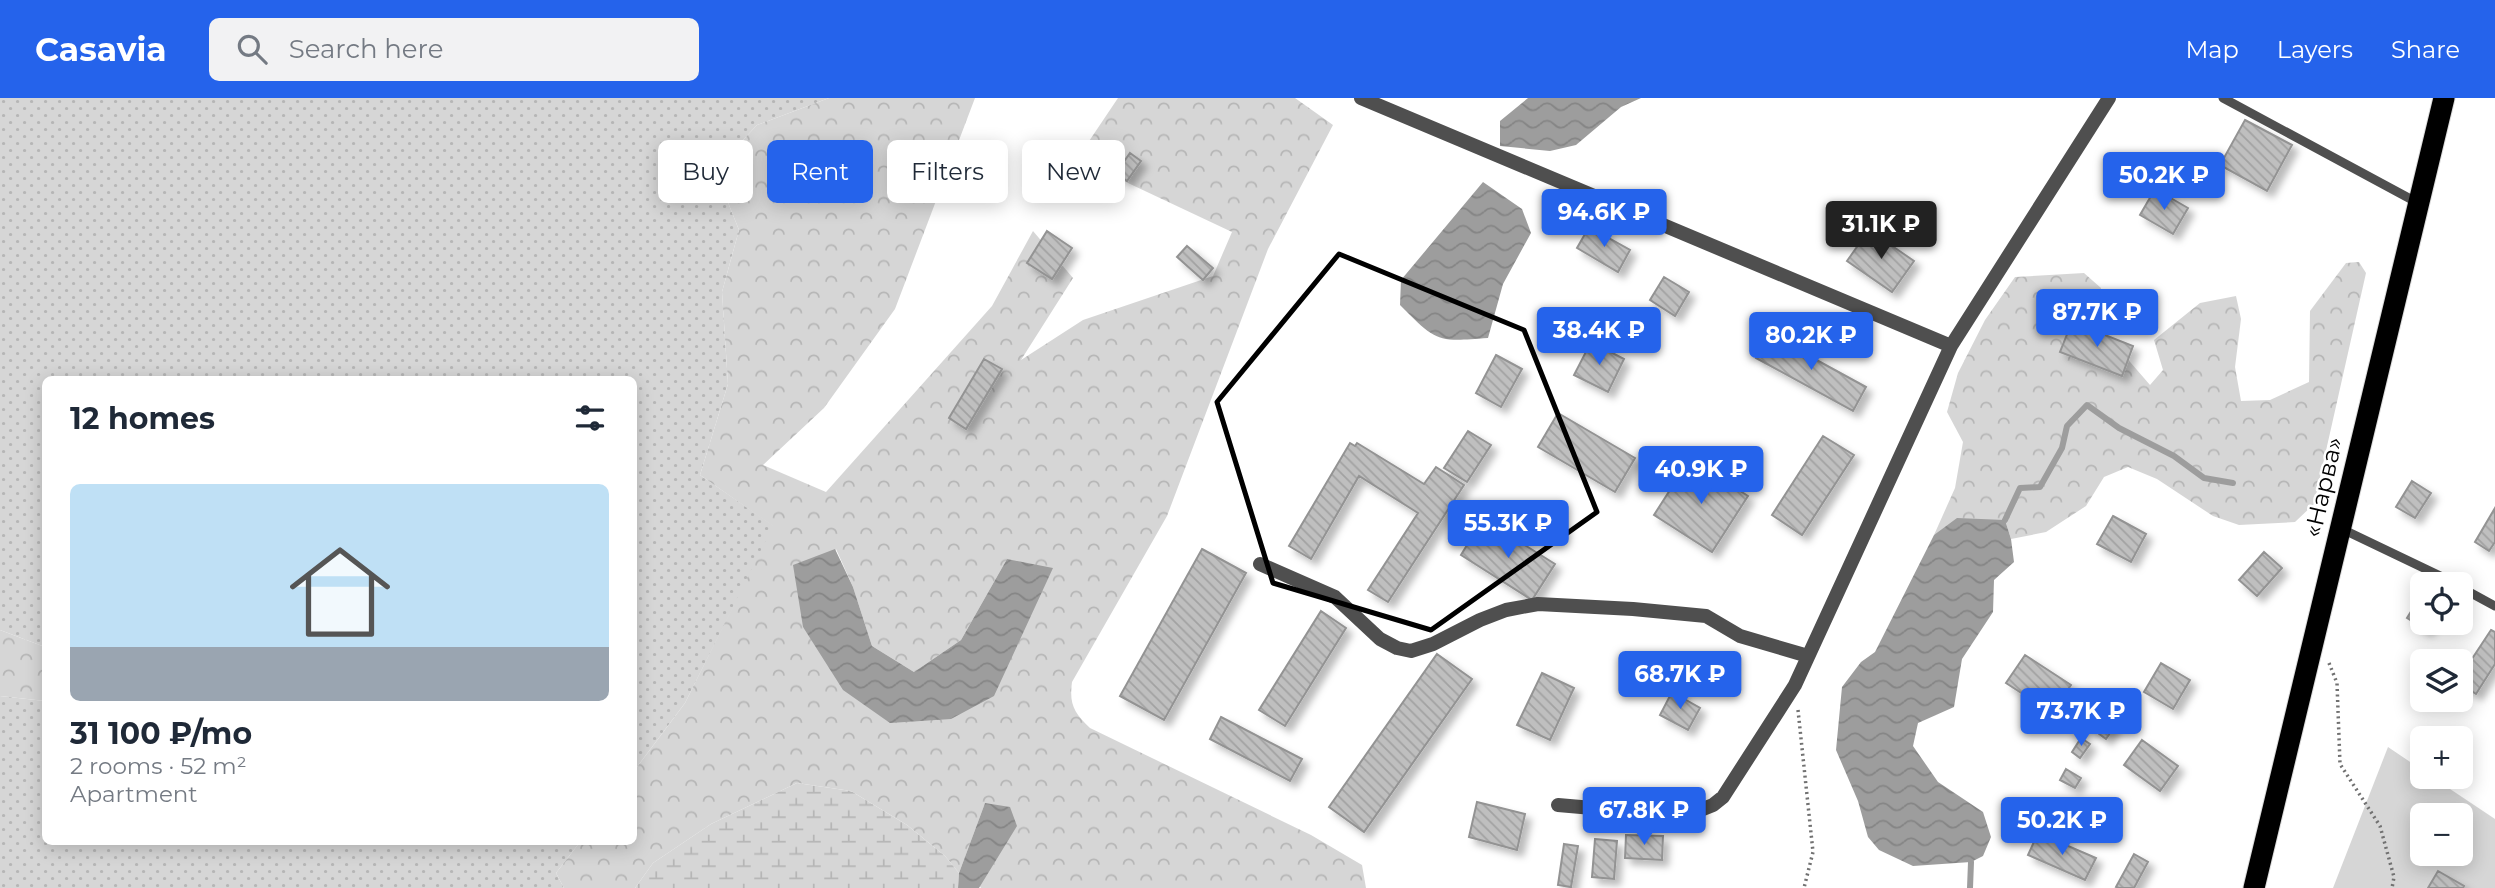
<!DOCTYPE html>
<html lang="en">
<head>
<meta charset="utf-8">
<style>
  :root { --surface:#fff; --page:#f2f2f3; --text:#1f2937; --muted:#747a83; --accent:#2563eb }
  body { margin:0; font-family:Montserrat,sans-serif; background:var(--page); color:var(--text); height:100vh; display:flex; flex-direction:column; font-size:26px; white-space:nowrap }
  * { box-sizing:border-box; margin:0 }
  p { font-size:23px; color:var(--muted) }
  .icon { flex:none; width:38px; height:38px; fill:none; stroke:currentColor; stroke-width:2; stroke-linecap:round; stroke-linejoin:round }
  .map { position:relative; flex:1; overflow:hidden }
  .sheet { position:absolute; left:42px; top:278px; width:595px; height:469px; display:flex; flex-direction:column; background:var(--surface); border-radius:10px; box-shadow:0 4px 18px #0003 }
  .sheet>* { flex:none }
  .hud { position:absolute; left:658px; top:42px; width:665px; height:63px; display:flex; gap:14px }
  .fabs { position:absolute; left:2410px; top:474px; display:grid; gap:14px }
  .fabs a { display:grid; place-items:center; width:63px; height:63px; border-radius:10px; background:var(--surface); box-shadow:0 4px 18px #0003; font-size:35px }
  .price { position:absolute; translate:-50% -60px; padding:0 16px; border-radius:7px; background:var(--accent); color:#fff; font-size:23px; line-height:46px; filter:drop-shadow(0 2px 4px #0008) }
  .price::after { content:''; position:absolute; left:50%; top:42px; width:21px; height:16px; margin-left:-10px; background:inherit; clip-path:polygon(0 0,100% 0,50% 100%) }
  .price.active { background:#222; color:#fff }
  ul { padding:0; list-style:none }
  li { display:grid; align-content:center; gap:14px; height:371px; padding:0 28px }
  li span { display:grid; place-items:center; height:217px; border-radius:10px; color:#555 }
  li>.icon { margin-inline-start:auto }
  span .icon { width:126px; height:126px; fill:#fffc; stroke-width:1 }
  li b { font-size:30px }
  h2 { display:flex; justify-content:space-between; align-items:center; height:84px; padding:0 28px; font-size:30px }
  .pill { padding:0 24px; border-radius:10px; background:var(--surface); box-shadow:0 4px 18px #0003; font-size:24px; line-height:63px }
  .pill.active { background:var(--accent); color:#fff }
  header { display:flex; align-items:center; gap:42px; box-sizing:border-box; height:98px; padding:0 35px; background:var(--accent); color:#fff }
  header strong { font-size:33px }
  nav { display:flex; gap:38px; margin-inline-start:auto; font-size:24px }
  .search { width:490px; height:63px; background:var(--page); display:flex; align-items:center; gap:18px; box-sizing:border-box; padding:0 24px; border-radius:10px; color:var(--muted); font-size:26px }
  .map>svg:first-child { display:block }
  .grass { fill:url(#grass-dots) }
  .forest { fill:url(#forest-crowns); fill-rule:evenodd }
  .wetland { fill:url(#wetland-marsh) }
  .garden { fill:#d6d6d6; fill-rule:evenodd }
  .water { fill:url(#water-waves) }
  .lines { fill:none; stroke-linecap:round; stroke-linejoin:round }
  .stream { stroke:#9d9d9d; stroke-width:6 }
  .building { fill:url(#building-back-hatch); stroke:#939393; stroke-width:2; filter:url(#shadow) }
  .highway-casing { stroke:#dbdbdb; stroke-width:23 }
  .path { stroke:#717171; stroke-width:3.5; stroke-dasharray:2 3.5; stroke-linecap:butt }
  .lane { stroke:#4f4f4f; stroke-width:9 }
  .street { stroke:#4f4f4f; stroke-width:14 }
  .highway { stroke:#000; stroke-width:21 }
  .marked { fill:none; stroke:#000; stroke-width:5; stroke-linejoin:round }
  .labels { text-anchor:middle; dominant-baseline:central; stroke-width:5; stroke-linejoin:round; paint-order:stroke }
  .street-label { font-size:24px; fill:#000; stroke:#fff }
</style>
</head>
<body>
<header>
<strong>Casavia</strong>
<div class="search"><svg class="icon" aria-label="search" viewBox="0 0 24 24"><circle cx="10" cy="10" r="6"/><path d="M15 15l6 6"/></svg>Search here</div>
<nav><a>Map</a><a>Layers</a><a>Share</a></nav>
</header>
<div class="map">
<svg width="2495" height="790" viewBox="0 0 2495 790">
  <defs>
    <pattern id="grass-dots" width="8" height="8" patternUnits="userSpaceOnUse" patternTransform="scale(1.75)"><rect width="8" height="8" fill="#d6d6d6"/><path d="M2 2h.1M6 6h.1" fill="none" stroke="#b6b6b6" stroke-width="1.8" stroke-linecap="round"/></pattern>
    <pattern id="forest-crowns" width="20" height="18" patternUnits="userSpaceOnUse" patternTransform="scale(1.75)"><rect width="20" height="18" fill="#d6d6d6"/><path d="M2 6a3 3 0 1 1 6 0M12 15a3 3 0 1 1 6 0" fill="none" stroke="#b6b6b6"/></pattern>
    <pattern id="wetland-marsh" width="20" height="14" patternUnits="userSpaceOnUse" patternTransform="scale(1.75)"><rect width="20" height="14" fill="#d6d6d6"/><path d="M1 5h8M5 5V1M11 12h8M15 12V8" fill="none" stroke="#b6b6b6"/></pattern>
    <pattern id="water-waves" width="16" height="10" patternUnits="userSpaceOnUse" patternTransform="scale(1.75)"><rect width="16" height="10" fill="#9d9d9d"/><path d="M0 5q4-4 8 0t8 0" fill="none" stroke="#858585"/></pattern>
    <pattern id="building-back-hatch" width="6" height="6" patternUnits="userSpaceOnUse" patternTransform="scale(1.75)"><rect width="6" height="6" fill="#bfbfbf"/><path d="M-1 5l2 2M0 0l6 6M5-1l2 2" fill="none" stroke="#a2a2a2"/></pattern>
    <filter id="shadow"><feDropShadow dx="6" dy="6" stdDeviation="3.5" flood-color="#0004"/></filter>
  </defs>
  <rect width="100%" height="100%" fill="#fff"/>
  <!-- grass -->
  <path class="grass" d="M0,0H829L757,27L715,72L739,132L722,194L728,286L700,377L774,428L685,605L634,673V282H46L45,549L0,532Z
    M0,598L45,603L46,744H580L556,775L564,790H0Z"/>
  <!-- forest -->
  <path class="forest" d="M829,0H975L895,211L824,310L763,367L826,394L992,208L1033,133L1073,180L1021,262L1083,222L1213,178L1232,134L1077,61L1118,0H1295L1333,27L1268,151L1167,418L1072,584C1069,606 1074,615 1090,630L1311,737L1362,767L1366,790H981L979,787L985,705L959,775L945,758L907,727L851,693L797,685L711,726L653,765L635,790H564L556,775L580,744H634V673L685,605L773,428L700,377L728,286L722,194L739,132L715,72L757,27ZM836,451L853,489L872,548L914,574L961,542L1007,461L951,621L803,529Z
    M2359,164L2366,175L2314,406L2295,424L2239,427L2213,418L2157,381L2128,369L2104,379L2086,408L2046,434L2011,441L2005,422H1988L1934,437L1955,390L1963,344L1947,314L1958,275L1985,222L2015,179L2084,175L2101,190L2099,228L2150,287L2163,272L2154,242L2200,205L2236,198L2241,221L2235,269L2241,303L2270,302L2309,284L2310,213L2346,165Z
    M0,532L45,549V603L0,598Z"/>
  <!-- wetland -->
  <path class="wetland" d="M797,685L851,693L907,727L945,758L959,775L958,790H635L653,765L711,726Z"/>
  <!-- garden -->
  <path class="garden" d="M2388,649L2422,672V679H2432L2495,721V790H2333ZM2422,718H2460V756H2422Z"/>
  <!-- water -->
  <path class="water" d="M1528,0H1641L1621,9L1576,47L1550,53L1500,48V23Z
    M1483,84L1522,111L1531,135L1503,186L1488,240C1436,244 1437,244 1400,207L1401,182Z
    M1957,420L2005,422L2011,441L2014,464L1994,482L1993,514L1962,561L1954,609L1918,625L1913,648L1938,684L1983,714L1991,739L1983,758L1971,764L1913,768L1879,752L1868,739L1858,703L1836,652L1842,589L1861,564L1875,554L1934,437Z
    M835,451L853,489L872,548L914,574L961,542L1007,461L1053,470L994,598L951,621L890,625L843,592L803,529L793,467Z
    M985,705L1010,709L1017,728L979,790H958L959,775Z"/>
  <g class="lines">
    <!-- stream -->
    <path class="stream" d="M2005,422L2020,390L2040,389L2062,350L2067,328L2087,307L2119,330L2174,358L2204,380L2233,385
      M1970,790L1971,764"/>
  </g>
  <!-- building -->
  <path class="building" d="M2245,22L2292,47L2267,93L2220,67Z
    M1130,55L1141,63L1127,83L1116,75Z
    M2155,91L2188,110L2173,136L2140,117Z
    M1589,129L1630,152L1618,174L1577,150Z
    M1869,132L1914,163L1892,194L1847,163Z
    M1047,133L1072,150L1052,181L1027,165Z
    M1187,148L1213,170L1203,182L1177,159Z
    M1664,179L1689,194L1675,218L1650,202Z
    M2072,224L2133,248L2122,278L2060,254Z
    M1769,236L1866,289L1853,313L1756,260Z
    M1591,244L1624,261L1608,294L1574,277Z
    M1496,257L1522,271L1501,309L1476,295Z
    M984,261L1002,271L966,331L949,320Z
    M1558,315L1635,360L1615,394L1538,349Z
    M1468,333L1491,347L1467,384L1444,370Z
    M1823,338L1854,357L1802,437L1772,417Z
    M1350,345L1355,348L1357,345L1424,386L1436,369L1464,387L1388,504L1368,492L1418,415L1359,378L1311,461L1289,448Z
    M1690,361L1748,398L1712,454L1654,417Z
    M2412,383L2431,395L2415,420L2396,409Z
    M2495,410V444L2489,453L2475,444Z
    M2113,418L2146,436L2131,464L2097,446Z
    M1483,421L1555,466L1532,502L1461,457Z
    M1202,451L1246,475L1164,622L1120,598Z
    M2264,454L2282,470L2257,498L2239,482Z
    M2422,496V525H2431L2426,532L2407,520Z
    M1321,513L1346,530L1285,628L1259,612Z
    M2491,532L2495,534V566L2476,596L2460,586V579Z
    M1437,556L1472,581L1364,734L1329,709Z
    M2025,557L2071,587L2052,615L2006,585Z
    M2161,565L2190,582L2173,611L2144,594Z
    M1542,575L1574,590L1550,642L1517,627Z
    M1672,594L1700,610L1688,632L1660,617Z
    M2100,617L2115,628L2106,641L2090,629Z
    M1221,619L1302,661L1290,683L1210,641Z
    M2081,640L2090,646L2080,660L2072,654Z
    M2142,642L2178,668L2160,693L2124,667Z
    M2066,671L2081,680L2075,690L2060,682Z
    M1477,704L1525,716L1517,752L1469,739Z
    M2038,735L2096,760L2085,782L2028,757Z
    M1626,737L1663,738L1662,762L1625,760Z
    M1595,741L1617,743L1614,781L1592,779Z
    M1564,746L1578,748L1571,789L1558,787Z
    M2134,756L2148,764L2134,790H2119L2116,789Z
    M2438,773L2464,788L2463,790H2428Z"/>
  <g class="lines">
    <defs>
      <path id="highway" d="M2254,790L2444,0"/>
    </defs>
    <!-- highway casing -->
    <use href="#highway" class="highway-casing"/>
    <!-- path -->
    <path class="path" d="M2329,565L2337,585L2340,666L2380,728L2394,779L2392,790
      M1798,612L1813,754L1804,790"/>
    <!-- lane -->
    <path class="lane" d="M2223,0L2418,105
      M2342,431L2457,486
      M2460,489L2495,508"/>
    <!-- street -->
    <path class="street" d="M1361,0L1951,248
      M1260,466L1335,499L1380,541L1397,550L1411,553L1433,546L1480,522L1506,512L1538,506L1633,511L1706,518L1740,538L1808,558
      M1558,707L1673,717L1703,711L1713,707L1723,699L1795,587L1951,248L2109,0"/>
    <!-- highway -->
    <use href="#highway" class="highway"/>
  </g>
  <!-- marked area -->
  <path class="marked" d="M1339,156L1524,232L1597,414L1431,532L1273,485L1217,304Z"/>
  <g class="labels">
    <!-- street labels -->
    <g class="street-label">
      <text transform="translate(2323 389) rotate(-77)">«Нарва»</text>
    </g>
  </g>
</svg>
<div class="fabs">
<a><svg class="icon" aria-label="locate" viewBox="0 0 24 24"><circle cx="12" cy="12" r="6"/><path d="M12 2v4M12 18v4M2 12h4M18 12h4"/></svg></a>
<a><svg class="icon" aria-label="layers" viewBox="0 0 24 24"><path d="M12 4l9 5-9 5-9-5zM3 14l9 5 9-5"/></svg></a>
<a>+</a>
<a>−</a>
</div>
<b class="price" style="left:2164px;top:114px">50.2K ₽</b>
<b class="price" style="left:1604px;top:151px">94.6K ₽</b>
<b class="price active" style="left:1881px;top:163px">31.1K ₽</b>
<b class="price" style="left:2097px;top:251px">87.7K ₽</b>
<b class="price" style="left:1599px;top:269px">38.4K ₽</b>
<b class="price" style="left:1811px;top:274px">80.2K ₽</b>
<b class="price" style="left:1701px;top:408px">40.9K ₽</b>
<b class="price" style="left:1508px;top:462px">55.3K ₽</b>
<b class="price" style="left:1680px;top:613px">68.7K ₽</b>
<b class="price" style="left:2081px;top:650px">73.7K ₽</b>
<b class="price" style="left:1644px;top:749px">67.8K ₽</b>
<b class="price" style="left:2062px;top:759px">50.2K ₽</b>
<div class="hud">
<a class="pill">Buy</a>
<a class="pill active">Rent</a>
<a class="pill">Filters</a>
<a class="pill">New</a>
</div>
<section class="sheet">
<h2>12 homes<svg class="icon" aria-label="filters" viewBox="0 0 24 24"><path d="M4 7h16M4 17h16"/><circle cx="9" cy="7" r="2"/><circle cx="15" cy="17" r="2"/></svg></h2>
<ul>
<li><span style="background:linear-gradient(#bfe0f5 75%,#9aa5b1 0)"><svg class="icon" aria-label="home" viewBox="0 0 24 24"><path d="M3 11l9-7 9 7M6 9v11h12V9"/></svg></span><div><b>31 100 ₽/mo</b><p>2 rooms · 52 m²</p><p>Apartment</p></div></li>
</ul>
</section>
</div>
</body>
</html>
